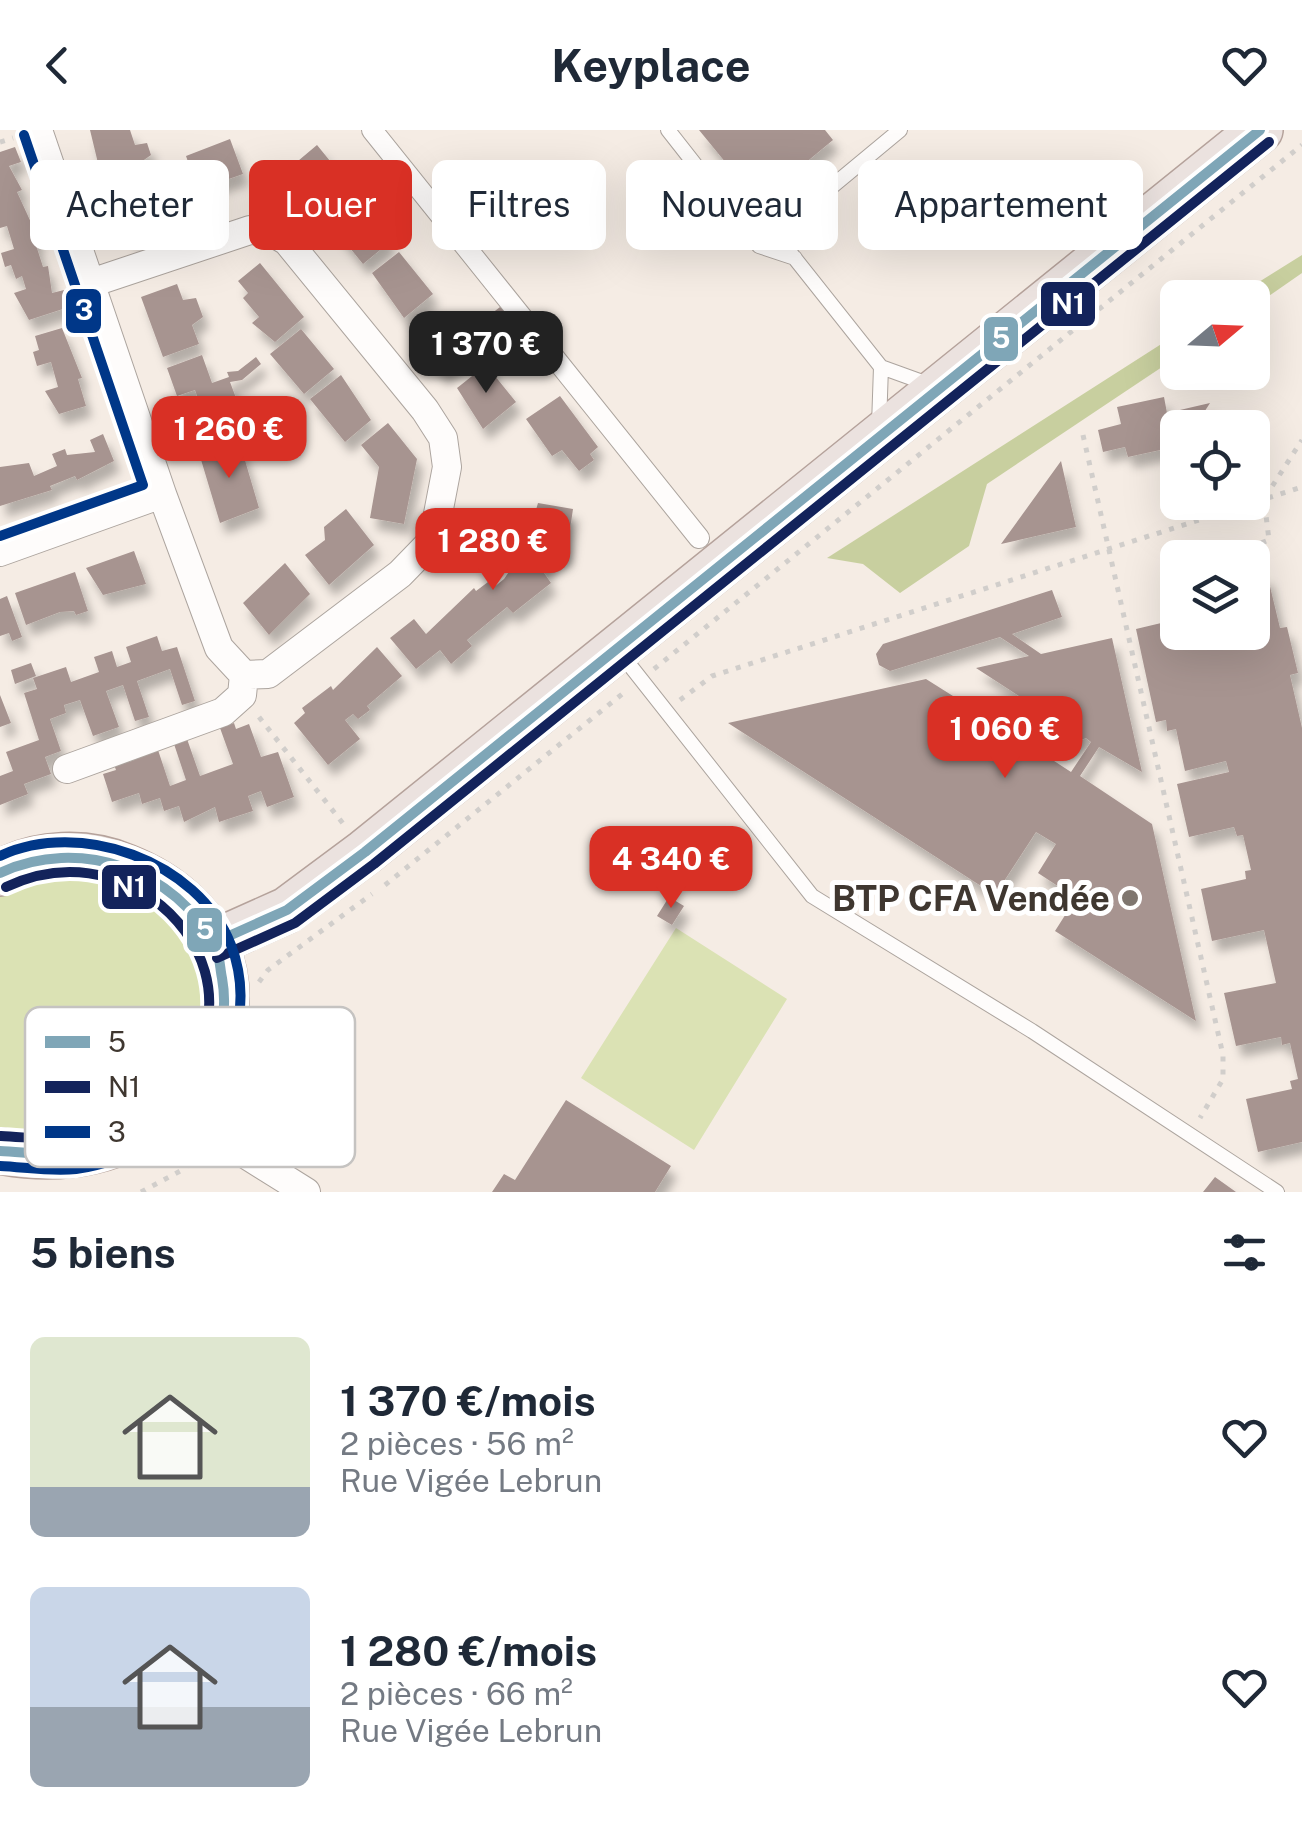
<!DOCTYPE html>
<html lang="fr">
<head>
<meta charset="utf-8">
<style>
  :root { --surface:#fff; --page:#f2f2f3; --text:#1f2937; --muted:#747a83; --accent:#d93025 }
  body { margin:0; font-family:"Public Sans",sans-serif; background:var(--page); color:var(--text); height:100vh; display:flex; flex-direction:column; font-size:38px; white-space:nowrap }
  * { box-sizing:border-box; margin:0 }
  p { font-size:32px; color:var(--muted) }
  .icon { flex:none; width:55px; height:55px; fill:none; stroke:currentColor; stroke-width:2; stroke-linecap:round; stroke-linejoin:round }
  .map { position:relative; height:1062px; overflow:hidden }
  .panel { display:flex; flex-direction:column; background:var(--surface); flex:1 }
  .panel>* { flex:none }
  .banner { position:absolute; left:30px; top:30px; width:1242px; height:90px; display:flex; gap:20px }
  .needle { width:65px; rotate:71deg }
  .buttons { position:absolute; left:1160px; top:150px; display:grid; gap:20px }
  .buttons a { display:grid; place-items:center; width:110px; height:110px; border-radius:15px; background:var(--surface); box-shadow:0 10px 40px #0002; font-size:50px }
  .price { position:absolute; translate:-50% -85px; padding:0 22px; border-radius:20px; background:var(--accent); color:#fff; font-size:32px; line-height:65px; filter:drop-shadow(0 2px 5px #0008) }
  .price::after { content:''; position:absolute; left:50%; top:60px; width:30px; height:22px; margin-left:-15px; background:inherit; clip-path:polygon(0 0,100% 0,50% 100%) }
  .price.current { background:#222; color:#fff }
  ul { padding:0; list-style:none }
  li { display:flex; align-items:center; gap:30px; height:250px; padding:0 30px }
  li span { display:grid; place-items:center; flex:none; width:280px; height:200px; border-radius:15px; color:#555 }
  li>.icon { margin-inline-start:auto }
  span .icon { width:120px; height:120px; fill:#fffc; stroke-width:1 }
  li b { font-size:42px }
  h2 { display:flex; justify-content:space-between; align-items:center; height:120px; padding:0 30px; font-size:42px }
  .tag { padding:0 35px; border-radius:15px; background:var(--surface); box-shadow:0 10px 40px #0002; font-size:35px; line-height:90px }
  .tag.current { background:var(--accent); color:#fff }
  header { display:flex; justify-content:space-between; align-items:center; height:130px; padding:0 30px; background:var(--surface); font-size:45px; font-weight:700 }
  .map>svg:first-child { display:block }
  .green { fill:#dbe2b4 }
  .forest { fill:#c8cf9f }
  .building { fill:#a79490; fill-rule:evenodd; filter:url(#shadow) }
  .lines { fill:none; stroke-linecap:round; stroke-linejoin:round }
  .service-casing { stroke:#aca49e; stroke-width:16 }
  .pedestrian-casing { stroke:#aca49e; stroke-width:22 }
  .minor-casing { stroke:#aca49e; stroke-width:30 }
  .primary-casing { stroke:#b5a29b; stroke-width:48 }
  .path { stroke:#d1cecb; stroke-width:5; stroke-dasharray:5 8; stroke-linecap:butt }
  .service { stroke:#fefcfb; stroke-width:14 }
  .pedestrian { stroke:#fefcfb; stroke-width:20 }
  .minor { stroke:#fefcfb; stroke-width:28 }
  .primary { stroke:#ebe2df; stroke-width:45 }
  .bus-1-casing { stroke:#fff; stroke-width:18 }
  .bus-2-casing { stroke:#fff; stroke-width:18 }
  .bus-3-casing { stroke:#fff; stroke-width:18 }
  .bus-1 { stroke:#7fa6b7; stroke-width:10 }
  .bus-2 { stroke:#13235b; stroke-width:10 }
  .bus-3 { stroke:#003788; stroke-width:10 }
  .poi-dot { fill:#7f766f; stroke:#fff; stroke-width:4 }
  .labels { text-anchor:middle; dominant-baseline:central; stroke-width:10; stroke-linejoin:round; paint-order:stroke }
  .poi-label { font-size:35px; font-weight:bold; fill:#3f3730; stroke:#fff; text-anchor:end }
  .key { fill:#fff; stroke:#c5c3c1; stroke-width:2.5 }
  .key-label { font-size:28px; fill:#3f3730 }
  .line-badge { stroke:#fff; stroke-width:4 }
  .badge-label { font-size:28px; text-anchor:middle; font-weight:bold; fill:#fff }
</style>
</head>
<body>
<header><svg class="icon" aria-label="back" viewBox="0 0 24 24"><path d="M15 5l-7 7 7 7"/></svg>Keyplace<svg class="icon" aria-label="heart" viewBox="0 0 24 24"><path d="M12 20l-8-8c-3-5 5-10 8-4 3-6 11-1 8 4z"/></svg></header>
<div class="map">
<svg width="1302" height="1062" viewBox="0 0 1302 1062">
  <defs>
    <filter id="shadow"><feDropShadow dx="6" dy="11" stdDeviation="5" flood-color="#0004"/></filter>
  </defs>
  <rect width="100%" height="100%" fill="#f5ece4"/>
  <!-- green -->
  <path class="green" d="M57,746L101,750L162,783L189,819L204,859L205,900L187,954L112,1015L0,1002V766L12,758Z
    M676,798L787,869L694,1020L581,948Z"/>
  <!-- forest -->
  <path class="forest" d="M1302,125V143L1253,177L1252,168L1235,167Z
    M1177,204V227L987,354L969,416L900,463L863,434L827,428Z"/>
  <!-- building -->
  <path class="building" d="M90,0H130L135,15L147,13L151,25L141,32L145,43L154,40L174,96L132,111L112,55L104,58Z
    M699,0H825L833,10L758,72Z
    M230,9L243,44L203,58L196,55L186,26Z
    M317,15L352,58L330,75L317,59L313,62L292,36Z
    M15,17L21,32L9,36L22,60L17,62L39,110L35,112L43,137L48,136L52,163L64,160L69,177L29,190L14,163L26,159L22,146L16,149L11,135L5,137L1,123L14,119L7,96L0,98V22Z
    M356,68L391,111L363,134L328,91Z
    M399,122L433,164L404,188L372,143Z
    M260,133L304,187L275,212L252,193L259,187L243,168L248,163L238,151Z
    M177,154L183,170L196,168L203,187L192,195L199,214L163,227L141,167Z
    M500,177L519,194L505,205L486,188Z
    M440,183L451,196L463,191L474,205L467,215L472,221L442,245L411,206Z
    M62,198L82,248L78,249L86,276L59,284L45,261L58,257L51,232L37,236L33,222L39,220L35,206Z
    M301,199L334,239L304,264L270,224Z
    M202,225L212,253L229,247L227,242L238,241L256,227L261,234L242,250L230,252L239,276L205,288L195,260L177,266L167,238Z
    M486,235L516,272L483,299L457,258Z
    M341,245L371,290L345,312L310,269Z
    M560,266L598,317L590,324L594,330L579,341L562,320L552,326L526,289Z
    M1164,267L1167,283L1210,273L1194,298H1178L1171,303L1174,317L1128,327L1125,317L1103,322L1098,300L1121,294L1117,277Z
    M388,293L417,329L404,394L370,388L379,337L361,315Z
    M103,304L114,331L77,350L75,346L50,356L52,360L0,376V337L29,333L34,346L57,336L52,324L65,319L67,325L95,322L90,310Z
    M239,310L259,378L220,393L199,323Z
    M1061,331L1076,397L1001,414Z
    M538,373L573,379L566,427L552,425L544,443L551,453L513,483L507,477L467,510L472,516L451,534L440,520L416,539L390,508L414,489L426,504L474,458L476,461L488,452L493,458L504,449L524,420Z
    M346,379L374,415L329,455L305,425L325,410L324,397Z
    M134,421L146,454L103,465L86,438Z
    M285,433L310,464L269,505L243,473Z
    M75,442L88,481L76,485L74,481L60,482L26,495L15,463Z
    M1267,444L1280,498L1287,497L1298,543L1290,545L1302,598V1012L1258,1022L1246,969L1292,959L1290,951L1298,949L1290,913L1282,915L1281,907L1236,916L1224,863L1276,853L1264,800L1212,811L1201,759L1246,749L1245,741L1251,740L1243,705L1237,706L1234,697L1189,707L1177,654L1229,642L1226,631L1185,641L1176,599L1167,601L1166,590L1156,592L1136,499L1178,489V502H1252V447Z
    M1052,460L1062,487L1012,504L1041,524L1112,508L1142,642L1099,617L1080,646L1152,694L1196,891L1055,801L1076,768L1038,743L1056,714L1036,702L995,765L728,593L926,549L999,595L1019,566L976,538L1029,526L1000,507L890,541L879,535L876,524L883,514ZM1028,571L1034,575L1033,598L1044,612L1060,618L1086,608L1091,612L1071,642L1008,601Z
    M7,466L22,507L12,511L9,503L0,506V469Z
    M157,506L162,521L177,517L195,571L182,575L170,539L137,551L149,587L135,591L123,555L106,561L119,597L93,606L80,570L64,575L66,583L50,589L61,621L45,627L51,644L24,654L28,664L0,675V646L13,641L6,622L39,610L24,563L37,559L33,548L66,537L71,552L99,542L94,527L112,521L117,537L131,532L126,517Z
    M377,517L402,546L367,576L370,580L358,589L353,584L345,590L360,609L328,635L294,593L305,583L302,578L331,556L333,560Z
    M31,533L36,546L15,554L11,540Z
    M0,565L11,593L0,597Z
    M234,593L236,599L249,594L261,627L278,622L294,667L267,677L261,661L248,666L253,681L219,692L215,677L184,692L179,676L164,681L160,668L142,674L139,663L112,672L103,644L116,640L112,629L127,624L129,632L158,620L170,656L186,650L174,614L187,609L200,646L233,634L220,598Z
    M669,767L684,776L672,795L657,786Z
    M566,970L671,1036L655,1062H492L504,1044L515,1050Z
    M1215,1047L1236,1062H1203Z"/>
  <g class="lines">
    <defs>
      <path id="service" d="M668,0L759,116L795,128
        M881,237L789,121L786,104L794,88L900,0
        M879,295L881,237L928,254
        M621,524L812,766L1032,901L1277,1062"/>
      <path id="pedestrian" d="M372,0L699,408"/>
      <path id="minor" d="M91,153L250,100L270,101L287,111L425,280L443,308L447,337L433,410L400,444L268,544L244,545L219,518L162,364
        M0,422L162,364L38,0
        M67,639L223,582L242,565L244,545
        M192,981L215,1005L306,1062"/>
      <path id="primary" d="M0,743C38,722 86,720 126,737C317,814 212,1062 0,1021
        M211,814L287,780L365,722L1260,0"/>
    </defs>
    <!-- service casing -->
    <use href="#service" class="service-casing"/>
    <!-- pedestrian casing -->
    <use href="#pedestrian" class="pedestrian-casing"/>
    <!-- minor casing -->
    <use href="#minor" class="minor-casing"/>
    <!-- primary casing -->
    <use href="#primary" class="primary-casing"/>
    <!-- path -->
    <path class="path" d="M0,12L13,8
      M1083,305L1223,925V949L1200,988
      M1225,427L1269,410L1264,369L1302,310
      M654,539L1302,15
      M680,570L712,546L1302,357
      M259,587L345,696
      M385,755L626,561
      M259,852L268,840L372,764
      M230,981L248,951L251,932
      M141,1062L184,1039L200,1022"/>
    <!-- service -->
    <use href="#service" class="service"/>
    <!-- pedestrian -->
    <use href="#pedestrian" class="pedestrian"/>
    <!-- minor -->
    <use href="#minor" class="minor"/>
    <!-- primary -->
    <use href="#primary" class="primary"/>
    <defs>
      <path id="bus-1" d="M0,743C78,706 177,739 216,818C220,827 220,839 222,848C238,938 159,1007 77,1023C53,1027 24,1022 0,1021
        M211,814L287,780L365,722L1260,0"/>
      <path id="bus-2" d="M217,828L295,793L374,734L1269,12
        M1,1006C23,1007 47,1010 70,1009C99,1006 130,991 153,973C291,870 149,689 6,757"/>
      <path id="bus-3" d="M0,406L143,355L24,5
        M0,726C79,689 198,730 231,815C271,920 178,1025 76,1039C52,1042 24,1037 0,1036"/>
    </defs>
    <!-- bus-1 casing -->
    <use href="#bus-1" class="bus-1-casing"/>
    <!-- bus-2 casing -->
    <use href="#bus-2" class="bus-2-casing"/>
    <!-- bus-3 casing -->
    <use href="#bus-3" class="bus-3-casing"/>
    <!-- bus-1 -->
    <use href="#bus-1" class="bus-1"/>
    <!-- bus-2 -->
    <use href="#bus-2" class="bus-2"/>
    <!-- bus-3 -->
    <use href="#bus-3" class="bus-3"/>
  </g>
  <!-- markers -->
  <circle class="poi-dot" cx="1130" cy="768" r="10"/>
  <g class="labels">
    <!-- poi labels -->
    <g class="poi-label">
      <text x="1110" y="768">BTP CFA Vendée</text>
    </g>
  </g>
  <!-- legend -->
  <rect x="25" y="877" width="330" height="160" rx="15" class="key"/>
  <rect x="45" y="906" width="45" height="12" fill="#7fa6b7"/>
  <rect x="45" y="951" width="45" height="12" fill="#13235b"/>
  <rect x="45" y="996" width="45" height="12" fill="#003788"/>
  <g class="key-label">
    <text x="108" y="922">5</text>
    <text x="108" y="967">N1</text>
    <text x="108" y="1012">3</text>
  </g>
  <g class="line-badge">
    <rect x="1039" y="150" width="58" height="48" rx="10" fill="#13235b"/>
    <rect x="64" y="157" width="39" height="48" rx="10" fill="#003788"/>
    <rect x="982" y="185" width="38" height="48" rx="10" fill="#7fa6b7"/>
    <rect x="100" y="733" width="58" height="48" rx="10" fill="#13235b"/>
    <rect x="185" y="776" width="39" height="48" rx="10" fill="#7fa6b7"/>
  </g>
  <g class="badge-label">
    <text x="1068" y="184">N1</text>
    <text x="84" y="190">3</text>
    <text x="1001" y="218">5</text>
    <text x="129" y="767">N1</text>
    <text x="205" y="809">5</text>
  </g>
</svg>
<div class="buttons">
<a><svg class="needle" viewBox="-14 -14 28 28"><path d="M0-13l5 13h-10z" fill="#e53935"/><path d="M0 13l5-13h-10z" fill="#747a83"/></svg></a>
<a><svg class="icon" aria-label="locate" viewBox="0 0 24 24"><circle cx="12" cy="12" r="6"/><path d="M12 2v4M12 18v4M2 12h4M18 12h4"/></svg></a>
<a><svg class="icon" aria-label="layers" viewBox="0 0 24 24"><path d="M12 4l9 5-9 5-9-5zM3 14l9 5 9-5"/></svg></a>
</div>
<b class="price current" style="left:486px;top:266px">1 370 €</b>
<b class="price" style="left:229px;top:351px">1 260 €</b>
<b class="price" style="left:493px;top:463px">1 280 €</b>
<b class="price" style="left:1005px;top:651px">1 060 €</b>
<b class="price" style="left:671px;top:781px">4 340 €</b>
<div class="banner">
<a class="tag">Acheter</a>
<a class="tag current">Louer</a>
<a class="tag">Filtres</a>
<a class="tag">Nouveau</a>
<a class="tag">Appartement</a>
</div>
</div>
<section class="panel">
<h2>5 biens<svg class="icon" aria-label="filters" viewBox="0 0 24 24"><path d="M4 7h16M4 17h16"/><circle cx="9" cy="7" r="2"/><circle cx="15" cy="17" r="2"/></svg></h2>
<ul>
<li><span style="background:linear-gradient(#dfe7d0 75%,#9aa5b1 0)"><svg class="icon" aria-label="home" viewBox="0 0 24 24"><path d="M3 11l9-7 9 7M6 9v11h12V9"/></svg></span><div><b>1 370 €/mois</b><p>2 pièces · 56 m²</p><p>Rue Vigée Lebrun</p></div><svg class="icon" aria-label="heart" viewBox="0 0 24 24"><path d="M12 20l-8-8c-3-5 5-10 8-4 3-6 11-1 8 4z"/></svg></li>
<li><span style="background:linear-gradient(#c9d6e8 60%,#9aa5b1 0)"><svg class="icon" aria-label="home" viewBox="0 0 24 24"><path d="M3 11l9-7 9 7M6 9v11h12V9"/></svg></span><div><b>1 280 €/mois</b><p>2 pièces · 66 m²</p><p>Rue Vigée Lebrun</p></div><svg class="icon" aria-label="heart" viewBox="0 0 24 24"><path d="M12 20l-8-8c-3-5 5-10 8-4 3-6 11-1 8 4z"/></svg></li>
</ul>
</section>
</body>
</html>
